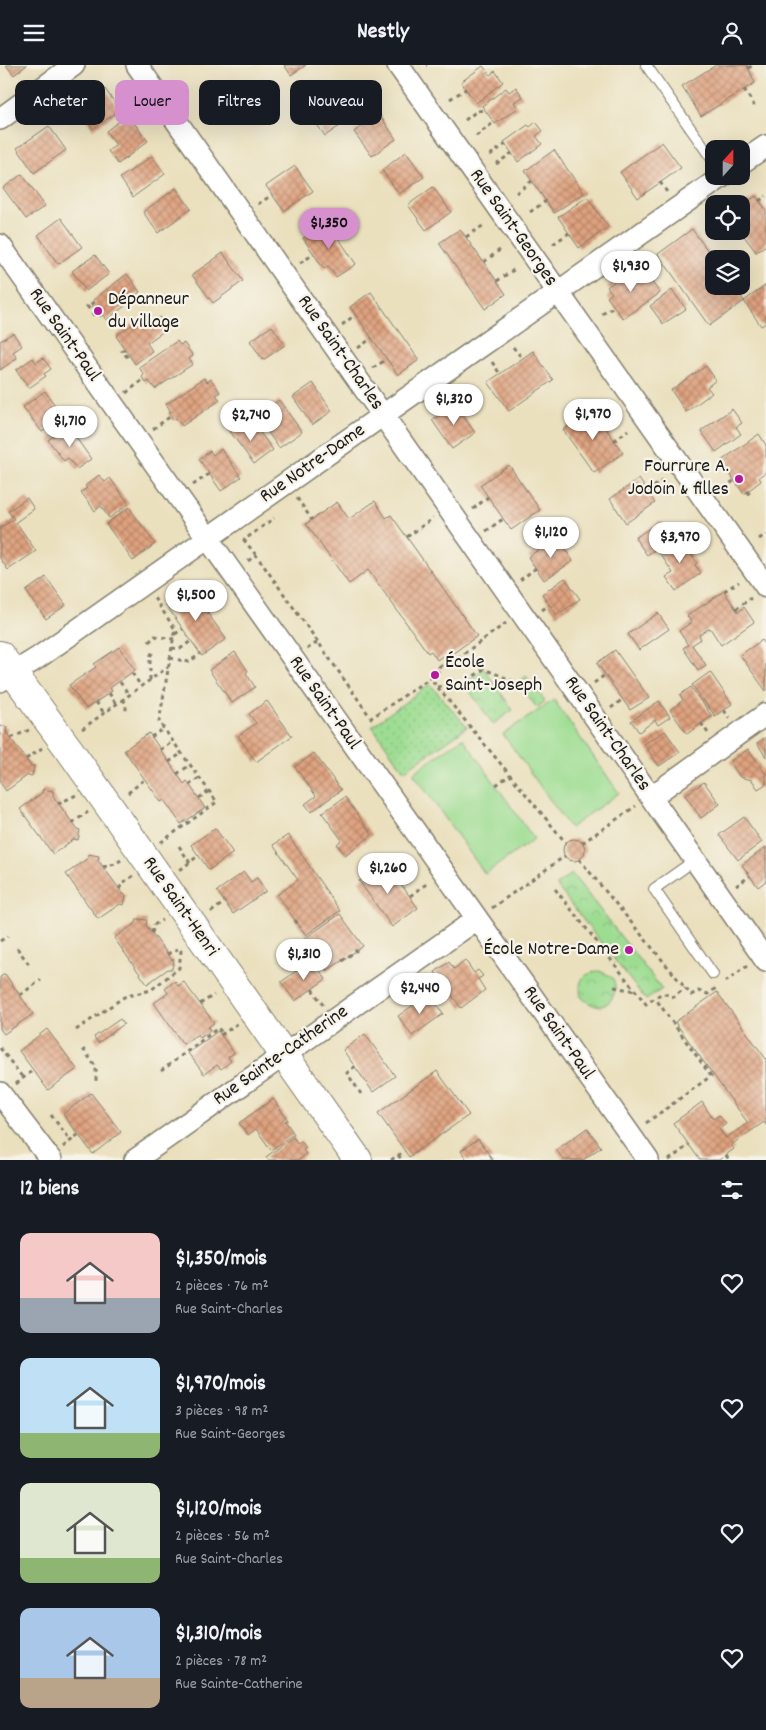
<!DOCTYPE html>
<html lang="fr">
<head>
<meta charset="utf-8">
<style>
  :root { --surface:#171b24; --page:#20242c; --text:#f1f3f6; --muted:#9ea1a6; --accent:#d690ce }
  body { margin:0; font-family:Dekko,sans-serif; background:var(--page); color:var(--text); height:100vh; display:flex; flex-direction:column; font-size:19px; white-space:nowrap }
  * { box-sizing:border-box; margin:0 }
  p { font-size:16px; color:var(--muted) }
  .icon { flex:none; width:28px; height:28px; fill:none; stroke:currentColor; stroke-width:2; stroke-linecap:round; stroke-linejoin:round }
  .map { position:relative; height:1095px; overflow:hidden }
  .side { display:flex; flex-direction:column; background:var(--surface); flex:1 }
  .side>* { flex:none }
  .hud { position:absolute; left:15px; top:15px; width:500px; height:45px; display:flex; gap:10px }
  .needle { width:32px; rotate:21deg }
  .buttons { position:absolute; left:705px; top:75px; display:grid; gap:10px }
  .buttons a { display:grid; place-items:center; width:45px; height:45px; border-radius:10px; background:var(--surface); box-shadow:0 5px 20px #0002; font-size:25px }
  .price { position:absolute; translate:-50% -42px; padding:0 11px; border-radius:18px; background:#fff; color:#222; font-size:16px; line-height:32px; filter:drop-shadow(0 1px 2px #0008) }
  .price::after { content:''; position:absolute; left:50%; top:30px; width:15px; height:11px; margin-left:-8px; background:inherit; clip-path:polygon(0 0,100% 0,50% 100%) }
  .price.selected { background:var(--accent); color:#111 }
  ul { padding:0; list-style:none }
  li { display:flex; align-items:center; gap:15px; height:125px; padding:0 20px }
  li span { display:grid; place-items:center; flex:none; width:140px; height:100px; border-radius:10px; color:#555 }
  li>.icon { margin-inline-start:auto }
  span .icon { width:60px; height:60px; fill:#fffc; stroke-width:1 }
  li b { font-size:21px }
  h2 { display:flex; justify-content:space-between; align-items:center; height:60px; padding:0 20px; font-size:21px }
  .tag { padding:0 18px; border-radius:10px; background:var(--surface); box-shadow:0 5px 20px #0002; font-size:18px; line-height:45px }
  .tag.selected { background:var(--accent); color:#111 }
  header { display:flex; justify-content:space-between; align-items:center; height:65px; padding:0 20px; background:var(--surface); font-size:22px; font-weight:800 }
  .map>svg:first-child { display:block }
  .grass { fill:url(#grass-dots); stroke:#5c7c57 }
  .park { fill:url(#park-crowns); stroke:#5c7c57 }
  .garden { fill:#9ddd92; stroke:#5c7c57 }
  .building { fill:url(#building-cross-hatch) }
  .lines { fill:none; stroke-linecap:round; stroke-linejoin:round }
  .lane-casing { stroke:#837e6d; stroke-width:12 }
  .street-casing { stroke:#837e6d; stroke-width:24 }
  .secondary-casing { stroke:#837e6d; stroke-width:30 }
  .path { stroke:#837e6d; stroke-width:3; stroke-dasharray:4 4; stroke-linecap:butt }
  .lane { stroke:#fff; stroke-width:10 }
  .street { stroke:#fff; stroke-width:21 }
  .secondary { stroke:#fff; stroke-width:28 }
  .poi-dot { fill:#b5179e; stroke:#f7f3e8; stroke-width:2 }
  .labels { text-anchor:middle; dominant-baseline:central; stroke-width:4.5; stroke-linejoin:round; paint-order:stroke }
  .street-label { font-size:20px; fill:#1c1c1c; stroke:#f7f3e8 }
  .poi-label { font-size:20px; fill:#1c1c1c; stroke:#f7f3e8; text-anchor:start }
</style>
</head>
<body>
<header><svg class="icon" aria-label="menu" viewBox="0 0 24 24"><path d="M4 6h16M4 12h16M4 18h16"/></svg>Nestly<svg class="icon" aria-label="person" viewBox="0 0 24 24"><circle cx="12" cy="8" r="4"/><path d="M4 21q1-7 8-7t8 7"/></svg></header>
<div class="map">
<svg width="766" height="1095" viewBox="0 0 766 1095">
  <defs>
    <pattern id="grass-dots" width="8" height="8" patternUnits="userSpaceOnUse" patternTransform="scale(1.25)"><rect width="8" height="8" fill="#9ddd92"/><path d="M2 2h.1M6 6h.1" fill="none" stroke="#87bd7d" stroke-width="1.8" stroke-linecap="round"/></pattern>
    <pattern id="park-crowns" width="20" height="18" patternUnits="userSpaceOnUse" patternTransform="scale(1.25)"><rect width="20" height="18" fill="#9ddd92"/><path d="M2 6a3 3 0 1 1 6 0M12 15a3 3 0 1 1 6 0" fill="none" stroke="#87bd7d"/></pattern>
    <pattern id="building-cross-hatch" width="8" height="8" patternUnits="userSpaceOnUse" patternTransform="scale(1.25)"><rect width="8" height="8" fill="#dfa27f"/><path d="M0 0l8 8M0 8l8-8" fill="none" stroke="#b48367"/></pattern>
  </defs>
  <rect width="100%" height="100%" fill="#f7f3e8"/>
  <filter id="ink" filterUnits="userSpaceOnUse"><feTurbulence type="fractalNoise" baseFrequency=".02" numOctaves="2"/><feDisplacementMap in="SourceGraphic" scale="10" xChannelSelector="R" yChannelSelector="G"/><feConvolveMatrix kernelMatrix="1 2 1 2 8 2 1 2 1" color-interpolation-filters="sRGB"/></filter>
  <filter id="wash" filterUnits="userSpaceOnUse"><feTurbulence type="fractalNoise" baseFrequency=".0096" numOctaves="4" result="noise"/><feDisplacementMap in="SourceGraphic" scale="20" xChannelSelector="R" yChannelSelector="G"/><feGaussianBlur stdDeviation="1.12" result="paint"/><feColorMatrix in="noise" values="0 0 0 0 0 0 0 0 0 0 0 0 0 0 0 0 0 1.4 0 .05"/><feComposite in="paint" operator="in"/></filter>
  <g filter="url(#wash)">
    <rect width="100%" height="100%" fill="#eae0be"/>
    <!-- grass -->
    <path class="grass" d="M430,619L467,662L404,706L372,661Z"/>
    <!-- park -->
    <path class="park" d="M484,604L513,645L493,659L464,618Z
      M526,611L545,636L537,643L518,618Z
      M572,809L662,924L646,935L556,820Z
      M599,906C604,908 610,910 613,914C619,925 611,942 598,941C592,941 586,936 581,932C578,915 582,909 599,906Z"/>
    <!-- garden -->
    <path class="garden" d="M554,635L619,728L570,763L503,669Z
      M463,673L534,774L485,809L413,708Z"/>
    <g id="blocks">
      <!-- building -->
      <path class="building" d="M6,0H27L14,10Z
        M284,0H306L291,10Z
        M716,0H747L755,18L701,51L682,21Z
        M483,1L490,10L495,6L503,17L476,38L461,17Z
        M324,18L333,31L342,24L358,46L348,52L350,54L325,71L300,35Z
        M516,22L523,32L514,37L518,43L495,59L482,41L506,23L509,27Z
        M105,24L120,45L93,64L85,53L81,55L77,50L81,47L78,43Z
        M379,49L396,74L372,91L354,67Z
        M128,50L148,76L118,99L108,86L116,80L106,66Z
        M536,57L543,66L536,71L542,79L518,97L504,77L528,60L530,62Z
        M49,61L66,85L34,108L17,83Z
        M662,77L681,103L638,133L620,107Z
        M554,85L584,128L554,148L525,106Z
        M406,87L424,112L399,129L382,105Z
        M152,91L165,109L133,132L120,113Z
        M295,101L313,126L284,146L266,121Z
        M22,109L45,141L26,154L3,123Z
        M433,122L451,147L426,165L408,140Z
        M176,123L191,144L158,168L143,147Z
        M756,131L766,145V180L756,187L741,167V141Z
        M587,132L608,162L579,183L558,152Z
        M61,153L82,182L58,199L38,170Z
        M327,156L356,199L336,212L328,201L324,204L303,173Z
        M460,164L506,229L485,244L439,178Z
        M692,164L714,194V221H734L744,236L766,220V258L761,261L744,236L709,261L658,189Z
        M223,188L243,216L213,238L192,210Z
        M95,190L109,209L86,226L72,206Z
        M635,202L647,218L651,216L660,228L623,254L607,232L612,228L607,222Z
        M127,209L140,227L128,236L129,238L106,255L103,250L100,252L92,241L95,238L93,235Z
        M672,225L686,244L663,259L650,241Z
        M371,227L419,295L398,310L350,242Z
        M143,252L148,260L160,252L168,263L147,278L152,286L135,299L116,271Z
        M272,261L285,280L263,295L250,276Z
        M13,268L22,281L13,287L17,293L0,305V276Z
        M177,276L180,280L184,278L193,291L189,294L193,299L155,324L149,316L146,318L142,312L144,310L139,302Z
        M533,286L553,315L509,346L488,317Z
        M33,293L36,298L43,293L51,304L44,309L46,311L29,323L16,305Z
        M706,301L716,315L707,322L712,328L686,347L671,325Z
        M204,313L207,317L211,314L220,327L216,330L220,335L182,361L176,353L173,355L168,348L171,347L166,339Z
        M313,318L332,346L312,360L293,332Z
        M45,326L63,352L42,367L23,342Z
        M279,335L302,367L279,383L256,351Z
        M455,339L475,368L452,384L432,355Z
        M592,344L623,388L594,408L563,365Z
        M732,344L742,358L736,362L741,369L716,387L701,366Z
        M237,357L243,366L253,358L273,385L254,399L228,364Z
        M68,361L91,394L77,404L68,393L64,396L48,375Z
        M759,369L766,380V407L759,412L761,416L744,429L721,396Z
        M221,384L241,412L221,426L199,394L210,386L213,390Z
        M509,400L540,445L511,465L480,420Z
        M99,410L105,417L110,413L129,439L109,453L101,441L95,446L81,427L87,423L85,421Z
        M639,414L655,438L626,458L610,434Z
        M27,433L34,444L16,457L36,486L8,505L0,493V463L14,454L8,446Z
        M375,436L386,453L391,450L477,571L452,589L449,586L437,595L431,586L428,588L368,505L349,519L306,459L337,437L349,454Z
        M129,442L155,479L133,496L106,459Z
        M660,456L663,460L668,461L673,468L671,473L647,490L635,473Z
        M557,472L573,496L544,515L528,492Z
        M679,473L697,498L695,500L701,508L676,526L666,512L673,508L659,487Z
        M46,512L66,540L46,554L26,526Z
        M565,513L580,534L557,550L542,529Z
        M190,523L226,574L202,591L166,540Z
        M724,526L738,547L744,542L754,557L721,580L710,563L699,570L701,574L692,580L706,600L698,605L683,583L688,580L679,566L692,557L687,551Z
        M658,548L669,564L639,585L628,569Z
        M762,575L766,581V626L740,590Z
        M119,582L135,605L110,623L112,626L86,644L69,620L96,602L94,599Z
        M615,585L649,633L630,645L597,598Z
        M235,587L248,606L246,608L255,622L232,638L209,605Z
        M710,607L732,639L715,651L692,620Z
        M691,622L712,651L687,669L670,645L683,635L680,630Z
        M267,636L292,671L256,697L238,671L256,658L249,649Z
        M659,636L670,652L658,660L655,655L639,667L631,656Z
        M0,661L7,662L6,667L31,701H34L32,711L28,710L6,726L0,717Z
        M665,666L680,687L659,701L644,679Z
        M149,668L184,719L187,716L205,743L181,759L164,735L161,737L124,685Z
        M766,672V692L757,678Z
        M748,684L766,709V719L758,724L752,715L740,712L730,697Z
        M314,688L341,725L311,747L305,739L316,731L295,702Z
        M704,717L720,739L701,753L685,730Z
        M43,724L53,726V731L77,764L80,765L78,775L74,774L53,789L20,744L42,728Z
        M345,732L372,770L345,790L337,779L342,775L322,748Z
        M744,752L762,777L738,795L719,770Z
        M215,763L233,788L209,805L191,780Z
        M288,770L340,846L306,870L277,830L298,815L273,780Z
        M563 785a11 11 0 1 1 22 0a11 11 0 1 1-22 0Z
        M766,782V816L758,822L742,800Z
        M88,789L99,791L98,795L123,829L126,830L124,840L120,839L98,854L66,809L88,793Z
        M385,797L418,843L392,862L359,816Z
        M244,807L251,817L257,813L266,826L233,849L217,826Z
        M340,849L363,881L327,906L304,874Z
        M137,854L147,855L146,860L171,894L174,895L172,904H168L147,919L114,873L136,858Z
        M312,895L326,914L295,936L281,917Z
        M465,895L474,908L478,905L483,911L478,914L485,925L461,943L435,907L449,897L454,904Z
        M5,909L33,949L4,969L0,964V912Z
        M175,916L178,921L184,917L214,958L208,962L210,966L200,973L198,969L183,979L154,938L168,928L165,924Z
        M717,927L766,994V1060L764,1057L731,1080L734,1084L719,1095H700L673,1058L702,1037L713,1054L719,1050L726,1059L719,1064L726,1073L748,1058L675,957Z
        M429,929L443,949L412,971L398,951Z
        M120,954L124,959L98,978L94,972Z
        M47,964L77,1004L48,1025L19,986Z
        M218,966L234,988L228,992L231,996L221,1004L217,1000L204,1009L188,988Z
        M365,969L395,1011L373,1027L343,985Z
        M437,1006L469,1050L409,1092L378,1048Z
        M91,1028L121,1067L93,1089L63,1049Z
        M273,1034L288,1055L285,1056L294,1069L271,1085L256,1064L248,1070L239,1058Z
        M587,1063L601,1082L583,1095H564L556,1085Z
        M293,1072L298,1079L301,1076L306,1083L303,1085L306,1089L299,1095H268L266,1092Z
        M478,1074L493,1095H467L461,1086Z"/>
    </g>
  </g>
  <g filter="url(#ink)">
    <use href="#blocks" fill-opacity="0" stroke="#837e6d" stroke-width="1"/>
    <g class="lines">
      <defs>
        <path id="lane" d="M646,0L714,97
          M695,795L654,824L713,909"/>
        <path id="street" d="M137,0L766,896
          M398,0L766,522
          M0,54L74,0
          M741,98L766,81
          M0,180L648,1095
          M0,616L36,594L723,111
          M651,732L766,649
          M0,1028L51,1095
          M135,1095L477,854"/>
        <path id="secondary" d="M0,590L71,687L358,1095"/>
      </defs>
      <!-- lane casing -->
      <use href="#lane" class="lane-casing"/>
      <!-- street casing -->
      <use href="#street" class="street-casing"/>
      <!-- secondary casing -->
      <use href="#secondary" class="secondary-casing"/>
      <!-- path -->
      <path class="path" d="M426,0H427
        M748,3L754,0
        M744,24L755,42
        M450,34L466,24
        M465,55L477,46L485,45
        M476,71L493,58
        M490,90L506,79
        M496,99L512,88
        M660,117L667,127
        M516,128L532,116
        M759,136L766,131
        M258,139L272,130
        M530,147L546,136
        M466,172L484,160
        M553,179L569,168
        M484,197L501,184
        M300,198L314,189
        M497,216L515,204
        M94,237L87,241L96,253
        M602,249L614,242
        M342,260L355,250
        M513,282L522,293
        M358,283L372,273
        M125,284L122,286L129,294
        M492,297L500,309
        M373,303L387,294
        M126,328L144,314
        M437,334L446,345
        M599,355L614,345
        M153,364L171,351
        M614,376L628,365
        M193,420L209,409
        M724,423L735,415
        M747,426L751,431
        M647,427L663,415
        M297,433L312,455
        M473,444L488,432
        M486,466L503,454
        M407,472L433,453
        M759,474L766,469
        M256,490L244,475L274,453
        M248,496L256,490L318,577
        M520,515L536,503
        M724,526L739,517
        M154,533L175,564L159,657L217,737L160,778
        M736,544L751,533
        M542,545L549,540
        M506,558L451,598L448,595L439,602L440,605L430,613L566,778
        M175,569L183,564
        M149,577L155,571L174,574
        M764,579L766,577
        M172,583L180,584L191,576
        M307,584L318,577L371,653L430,613
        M170,593L189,597L200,589
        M132,608L141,621
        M150,615V592L154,584
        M120,617L129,630
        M594,618L605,610
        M437,622L464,618L484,604L518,618
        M109,628L116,639
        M123,634L126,639V647
        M96,637L104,648
        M611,643L623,634
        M724,645L729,653
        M701,658L708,668
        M82,664L168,602
        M151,672L164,663
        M11,673L29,665
        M160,685L173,676
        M26,694L42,683
        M169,697L182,688
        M177,709L190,700
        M189,720L199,713
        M496,720L510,710
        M128,728L145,714
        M199,733L209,726
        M58,739L76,730
        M72,758L88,747
        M582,778L636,741
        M179,781L190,798
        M579,794L691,930L698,926L708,929L716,923
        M103,802L115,799L121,795
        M180,805L199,790
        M395,811L415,797
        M736,821L750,811
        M119,824L124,817L133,811
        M555,824L646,939L662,928L674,932L685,923
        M410,831L429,817
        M492,843L565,791
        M211,847L225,837
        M295,855L300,862
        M152,868L154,860L162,855
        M0,876L8,871
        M17,883L30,901
        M167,889L180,883
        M342,896L357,885
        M725,917L747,901
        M614,922L635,926
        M312,924L323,940
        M20,930L41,915
        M200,939L214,930
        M76,965L124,932L151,925L179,903L181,886L180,884
        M221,970L237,959
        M0,983L23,1013
        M83,984L96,1002V1018
        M355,1001L347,1008L361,1029
        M161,1006L218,963L223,969
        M16,1019L33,1005
        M51,1050L71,1076
        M646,1058L711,1011L655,933
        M63,1082L78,1070
        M398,1090L402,1095
        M726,1090L729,1095
        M391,1095L405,1086
        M669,1095L689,1080"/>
      <!-- lane -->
      <use href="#lane" class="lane"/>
      <!-- street -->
      <use href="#street" class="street"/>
      <!-- secondary -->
      <use href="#secondary" class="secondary"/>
    </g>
  </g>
  <!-- markers -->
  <g class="poi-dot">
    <circle cx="98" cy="246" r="5"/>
    <circle cx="739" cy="414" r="5"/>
    <circle cx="435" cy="610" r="5"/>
    <circle cx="629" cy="885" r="5"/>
  </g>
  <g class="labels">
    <!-- street labels -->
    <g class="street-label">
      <text transform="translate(513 163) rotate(55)">Rue Saint-Georges</text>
      <text transform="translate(64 270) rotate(55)">Rue Saint-Paul</text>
      <text transform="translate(340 288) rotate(55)">Rue Saint-Charles</text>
      <text transform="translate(313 399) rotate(-35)">Rue Notre-Dame</text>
      <text transform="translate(324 638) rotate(55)">Rue Saint-Paul</text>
      <text transform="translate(607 669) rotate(55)">Rue Saint-Charles</text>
      <text transform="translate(180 842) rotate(55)">Rue Saint-Henri</text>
      <text transform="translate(558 968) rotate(55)">Rue Saint-Paul</text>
      <text transform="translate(281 991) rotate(-35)">Rue Sainte-Catherine</text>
    </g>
    <!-- poi labels -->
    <g class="poi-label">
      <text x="108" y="235">Dépanneur<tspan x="108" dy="23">du village</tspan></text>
      <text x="729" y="402" text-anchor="end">Fourrure A.<tspan x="729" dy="23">Jodoin &amp; filles</tspan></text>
      <text x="445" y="598">École<tspan x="445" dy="23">Saint-Joseph</tspan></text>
      <text x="619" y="885" text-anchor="end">École Notre-Dame</text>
    </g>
  </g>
</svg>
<div class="buttons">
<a><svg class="needle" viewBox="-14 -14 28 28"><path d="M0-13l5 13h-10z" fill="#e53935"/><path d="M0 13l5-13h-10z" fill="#9ea1a6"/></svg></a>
<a><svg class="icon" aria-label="locate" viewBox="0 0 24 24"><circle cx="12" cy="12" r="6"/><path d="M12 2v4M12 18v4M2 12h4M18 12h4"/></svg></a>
<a><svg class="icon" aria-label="layers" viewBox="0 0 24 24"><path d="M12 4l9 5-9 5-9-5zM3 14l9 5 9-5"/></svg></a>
</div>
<b class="price selected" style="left:329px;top:185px">$1,350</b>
<b class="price" style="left:631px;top:228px">$1,930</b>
<b class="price" style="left:454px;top:361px">$1,320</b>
<b class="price" style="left:593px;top:376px">$1,970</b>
<b class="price" style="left:251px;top:377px">$2,740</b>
<b class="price" style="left:70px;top:383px">$1,710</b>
<b class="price" style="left:551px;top:494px">$1,120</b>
<b class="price" style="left:680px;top:499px">$3,970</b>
<b class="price" style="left:196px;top:557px">$1,500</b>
<b class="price" style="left:388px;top:830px">$1,260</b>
<b class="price" style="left:304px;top:916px">$1,310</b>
<b class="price" style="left:420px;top:950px">$2,440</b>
<div class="hud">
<a class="tag">Acheter</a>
<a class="tag selected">Louer</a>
<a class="tag">Filtres</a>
<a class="tag">Nouveau</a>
</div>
</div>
<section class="side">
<h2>12 biens<svg class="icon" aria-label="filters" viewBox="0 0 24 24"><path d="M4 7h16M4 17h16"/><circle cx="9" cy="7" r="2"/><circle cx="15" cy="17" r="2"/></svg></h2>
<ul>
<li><span style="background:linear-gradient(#f6c9c9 65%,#9aa5b1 0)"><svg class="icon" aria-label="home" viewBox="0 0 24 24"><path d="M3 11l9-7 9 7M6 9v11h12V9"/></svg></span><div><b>$1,350/mois</b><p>2 pièces · 76 m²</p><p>Rue Saint-Charles</p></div><svg class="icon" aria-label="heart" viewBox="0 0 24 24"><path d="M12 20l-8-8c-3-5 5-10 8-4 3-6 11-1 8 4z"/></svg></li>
<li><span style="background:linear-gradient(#bfe0f5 75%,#8fb573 0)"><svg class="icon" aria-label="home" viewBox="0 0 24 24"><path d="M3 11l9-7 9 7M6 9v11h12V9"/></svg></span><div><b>$1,970/mois</b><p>3 pièces · 98 m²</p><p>Rue Saint-Georges</p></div><svg class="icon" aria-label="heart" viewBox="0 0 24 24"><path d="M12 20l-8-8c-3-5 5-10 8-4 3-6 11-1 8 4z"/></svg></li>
<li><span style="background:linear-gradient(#dfe7d0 75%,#8fb573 0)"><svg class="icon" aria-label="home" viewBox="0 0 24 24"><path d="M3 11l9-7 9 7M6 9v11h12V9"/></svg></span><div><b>$1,120/mois</b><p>2 pièces · 56 m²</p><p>Rue Saint-Charles</p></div><svg class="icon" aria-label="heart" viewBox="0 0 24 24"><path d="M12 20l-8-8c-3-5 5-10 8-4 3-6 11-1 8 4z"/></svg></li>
<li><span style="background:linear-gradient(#a9c7e8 70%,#b9a48a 0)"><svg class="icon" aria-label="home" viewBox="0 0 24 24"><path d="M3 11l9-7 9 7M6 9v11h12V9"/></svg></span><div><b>$1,310/mois</b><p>2 pièces · 78 m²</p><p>Rue Sainte-Catherine</p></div><svg class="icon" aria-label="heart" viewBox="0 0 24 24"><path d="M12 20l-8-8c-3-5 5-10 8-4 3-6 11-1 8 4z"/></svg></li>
</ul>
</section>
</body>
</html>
